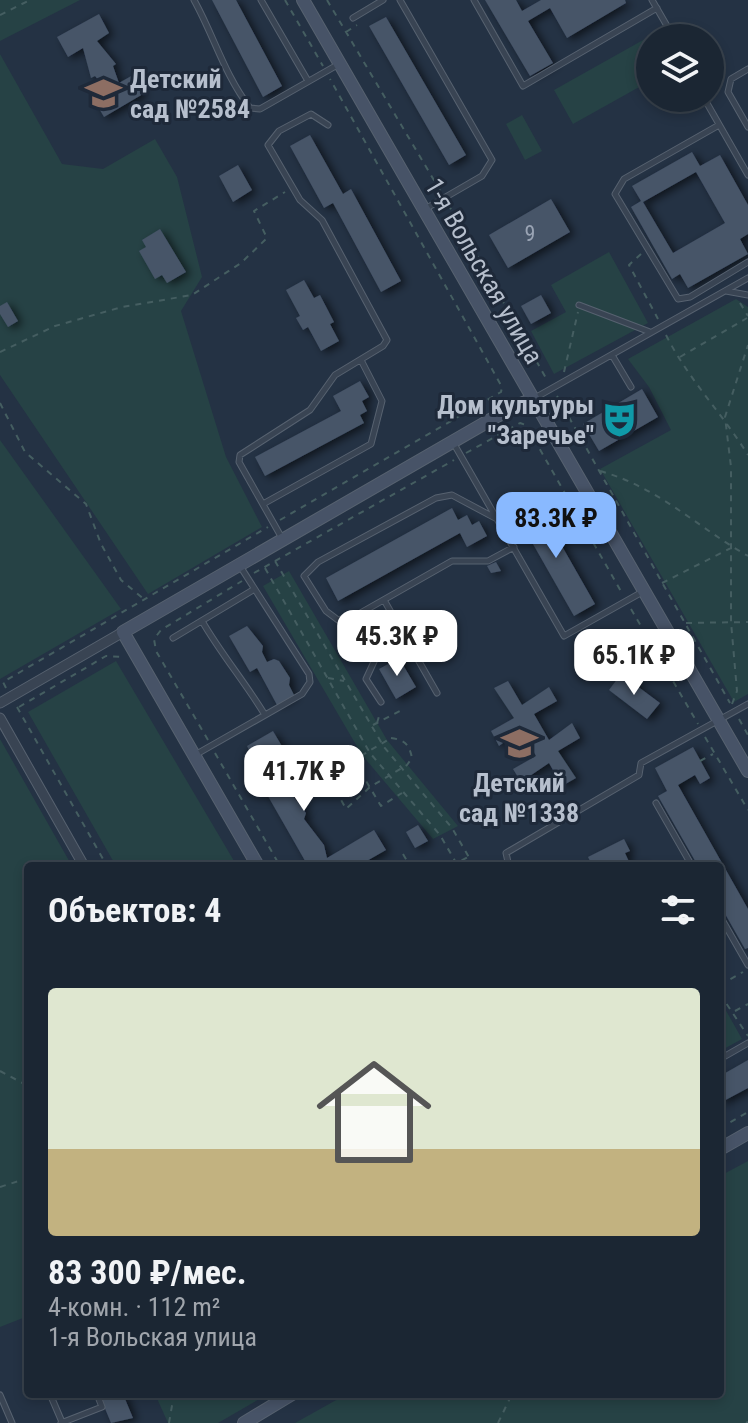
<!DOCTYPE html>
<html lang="ru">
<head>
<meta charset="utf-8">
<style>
  :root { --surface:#1b2633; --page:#28323f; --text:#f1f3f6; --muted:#a0a5ac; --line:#39434e; --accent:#89b9ff }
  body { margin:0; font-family:"Roboto Condensed",sans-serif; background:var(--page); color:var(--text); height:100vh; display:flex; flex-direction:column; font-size:30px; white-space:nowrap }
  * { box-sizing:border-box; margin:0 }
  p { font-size:26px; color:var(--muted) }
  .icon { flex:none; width:44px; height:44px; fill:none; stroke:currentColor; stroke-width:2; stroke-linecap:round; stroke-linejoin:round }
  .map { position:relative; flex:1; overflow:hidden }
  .drawer { position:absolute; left:24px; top:862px; width:700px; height:536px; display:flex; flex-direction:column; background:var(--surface); border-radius:8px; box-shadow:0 4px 12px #0003,0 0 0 2px var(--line) }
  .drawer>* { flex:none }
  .controls { position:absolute; left:636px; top:24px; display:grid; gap:16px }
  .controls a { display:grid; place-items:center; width:88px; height:88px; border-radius:50%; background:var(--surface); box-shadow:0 4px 12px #0003,0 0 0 2px var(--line); font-size:40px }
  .price { position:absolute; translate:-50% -68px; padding:0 18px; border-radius:16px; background:#fff; color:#222; font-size:26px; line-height:52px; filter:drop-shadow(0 2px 4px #0008) }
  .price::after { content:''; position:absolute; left:50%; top:48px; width:24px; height:18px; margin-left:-12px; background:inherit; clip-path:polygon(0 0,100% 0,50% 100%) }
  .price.on { background:var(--accent); color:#111 }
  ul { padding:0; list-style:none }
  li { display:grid; align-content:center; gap:16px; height:424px; padding:0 24px }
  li+li { border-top:2px solid var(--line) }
  li span { display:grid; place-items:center; height:248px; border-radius:8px; color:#555 }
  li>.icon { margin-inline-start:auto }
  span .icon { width:144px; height:144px; fill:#fffc; stroke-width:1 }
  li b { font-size:34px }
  h2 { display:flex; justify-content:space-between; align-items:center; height:96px; padding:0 24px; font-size:34px }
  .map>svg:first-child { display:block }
  .green { fill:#264245 }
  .building { fill:#465468; fill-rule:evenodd; filter:url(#shadow) }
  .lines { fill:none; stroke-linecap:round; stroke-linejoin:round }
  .lane-casing { stroke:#576270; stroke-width:7 }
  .street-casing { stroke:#576270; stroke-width:11 }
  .secondary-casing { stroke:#576270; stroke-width:14 }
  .path { stroke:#455e61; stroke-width:2; stroke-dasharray:6 6; stroke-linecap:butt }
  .lane { stroke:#394453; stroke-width:5 }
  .street { stroke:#394453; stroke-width:9 }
  .secondary { stroke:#475367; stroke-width:12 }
  .labels { text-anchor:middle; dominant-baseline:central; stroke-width:6; stroke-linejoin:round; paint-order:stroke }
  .number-label { font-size:22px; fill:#9aa4b4 }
  .poi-label { font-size:26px; font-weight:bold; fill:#b6bfcd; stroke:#1e2939; text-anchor:start }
  .street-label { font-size:26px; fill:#b6bfcd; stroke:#1e2939 }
</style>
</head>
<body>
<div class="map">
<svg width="748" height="1423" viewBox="0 0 748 1423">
  <defs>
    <filter id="shadow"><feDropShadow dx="4.5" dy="2.5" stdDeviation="4" flood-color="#0009"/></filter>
  </defs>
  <rect width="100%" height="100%" fill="#243244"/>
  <!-- green -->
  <path class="green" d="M0,0H80L0,41Z
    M652,35L650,81L573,124L554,90Z
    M0,54L62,164L103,169L155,139L177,177L202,277L181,311L226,457L262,527L148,594L0,375Z
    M522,115L542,151L525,160L506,124Z
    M609,252L648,323L554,374L531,331L566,312L551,285Z
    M736,299L748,307V694L734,702L600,469L671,430L649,387L628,359Z
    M0,440L121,609L0,679Z
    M289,571L387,740L458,826L433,839L362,755L263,586Z
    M116,661L237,866H116L28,712Z
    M0,739L72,866H28V1316L0,1327Z
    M720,1000L742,1039L720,1051Z
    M748,1161V1423H295L347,1394H720V1176Z
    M155,1394H268L218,1423H168Z"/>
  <!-- building -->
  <path class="building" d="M212,0H236L282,86L263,97Z
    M485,0H516L522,11L541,0H625L626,3L567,38L550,8L528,21L553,63L530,76Z
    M99,14L109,33L97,41L116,64L113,66L119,83L133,75L143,94L104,117L93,98L106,90L95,76L91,78L83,48L68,57L57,37Z
    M386,17L466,155L449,165L369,26Z
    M310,135L343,194L351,189L401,281L381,292L333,203L324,208L290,146Z
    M692,152L700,166L720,155L748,205V234L740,239L748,254L688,288L680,274L672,279L631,207L641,201L632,186ZM696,172L725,223L673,253L643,202Z
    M238,165L252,190L233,202L219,176Z
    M551,199L570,232L508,268L489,235Z
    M160,229L186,272L167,283L162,275L155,279L139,251L146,247L142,240Z
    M304,280L314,298L320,295L334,322L330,324L339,341L321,351L308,327L303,330L296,318L300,316L286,290Z
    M541,295L551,313L531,324L521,306Z
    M7,302L18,321L8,327L0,314V306Z
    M360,381L369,397L362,401L367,411L360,415L364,423L265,476L255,457L341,411L333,396Z
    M642,389L658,417L599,451L583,424Z
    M538,504L595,604L574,616L517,516Z
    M452,508L458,520L467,515L472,525L479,521L487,536L467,547L460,533L338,601L326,578Z
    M496,562L501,571L491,573L487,566Z
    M247,626L263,646L262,652L267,662L274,659L279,661L290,678L289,685L294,695L277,705L257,668L250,672L229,636Z
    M399,658L416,687L396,699L379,669Z
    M621,674L660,703L647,719L609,690Z
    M508,681L522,705L549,687L557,701L534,714L549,740L572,723L580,738L558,751L576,778L562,786L549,763L521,782L513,769L536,756L521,729L499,746L491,731L514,718L494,688Z
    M273,731L283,748L268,757L287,781L286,787L306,813L304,819L324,845L327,858L374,830L386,850L358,866H308L257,777L253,760L248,763L244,755L250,752L247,746Z
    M693,747L710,778L700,784L695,775L678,785L748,909V948L745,949L720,905V866H698L658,796L667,791L655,768Z
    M418,825L428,841L415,848L406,832Z
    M624,839L630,851L625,853L631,866L641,861L644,866H585L591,863L588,857Z
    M748,1060V1088L720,1103V1076Z
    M99,1394H123L133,1418L111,1423Z"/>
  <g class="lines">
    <defs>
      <path id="lane" d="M194,0C214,36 224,74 250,108L260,109L339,64
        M261,0L308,81
        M400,0L492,160L482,176L425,209
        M474,0L523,86L657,8
        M652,0L674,38
        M353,18L383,0
        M748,69L731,79L728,92L748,127
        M704,98L748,175
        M719,125L624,179L615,194L678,299L690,297L748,262
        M726,291L748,295
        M579,305L650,332
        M612,355L631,387
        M533,399L748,278
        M454,444L564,636L644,591
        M263,504L371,444L382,401L361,360
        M497,519L452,495L436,498L318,562L304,576L326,611L338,620L357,615L452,561H488L514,547
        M283,540L239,462L240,455L310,410L335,375L383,346L387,340L322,220L300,200L268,145L279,131L311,114L328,125
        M384,600L437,693
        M202,621C221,654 245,682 265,715
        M173,638L253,590
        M381,702L366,679L384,640L401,630
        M195,755L302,694L310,682L309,674L240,566
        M656,803L692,866
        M508,862L506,853L639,775L641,763L748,704
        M720,916L748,965
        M720,1059L748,1043
        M50,1394L62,1422
        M0,1395L12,1423
        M61,1423L102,1407L97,1394"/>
      <path id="street" d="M0,703L123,632
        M0,718L84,866"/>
      <path id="secondary" d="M303,0L748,771
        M258,866L123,632L511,408L533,399
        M720,1149L748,1133
        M244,1423L292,1394"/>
    </defs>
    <!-- lane casing -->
    <use href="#lane" class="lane-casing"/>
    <!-- street casing -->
    <use href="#street" class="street-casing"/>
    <!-- secondary casing -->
    <use href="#secondary" class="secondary-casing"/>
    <!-- path -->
    <path class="path" d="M285,0L323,66
      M327,0L441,192
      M0,15L30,0
      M346,32L357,25
      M448,204L547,380
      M641,254L629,265L658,319
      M740,303L748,316
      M666,335C688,379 722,413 748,455
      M0,352L55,326L122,307L192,295L241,263L267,238L254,211L285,192
      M680,357L747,318
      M564,372L578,312
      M557,396L730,703
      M0,403L25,452L86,504L101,544L121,580L145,600
      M466,453L520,423L526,425L622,593
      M600,471C658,487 697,527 748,556
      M280,520L501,392L502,387L330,79
      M275,561L384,747L452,828L474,866
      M265,568L370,753L440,835L458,866
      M254,573L454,460
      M662,583L731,548
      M631,609L698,724
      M686,623L748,622
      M328,678L344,681
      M6,688L3,682L268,527
      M732,704L737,691L731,622V467L725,417L748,345
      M17,707L107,866
      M19,707L106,656L122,657
      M739,719L748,735
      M377,723L380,713
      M373,725L400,711
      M705,737L748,810
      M391,738C405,740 409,744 412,758L407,765L370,787L346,809L319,759L354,760Z
      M208,740L156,651L154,639L161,630L242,581
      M215,753L280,866
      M354,761L381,806L402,793
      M700,761L713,754
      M403,854L410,866
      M451,866L468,857
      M491,866L500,860
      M720,985L743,972
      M720,994L748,1036
      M735,1011L748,1004
      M0,1071L28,1086
      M720,1128L748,1112
      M0,1187L28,1178
      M169,1423L174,1394
      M498,1423L512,1394
      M746,1423L748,1422"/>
    <!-- lane -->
    <use href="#lane" class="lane"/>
    <!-- street -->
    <use href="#street" class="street"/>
    <!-- secondary -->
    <use href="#secondary" class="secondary"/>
  </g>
  <!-- icons -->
  <defs>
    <symbol id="school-bare" viewBox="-9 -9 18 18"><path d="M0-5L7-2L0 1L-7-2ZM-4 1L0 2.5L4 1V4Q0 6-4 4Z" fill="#8d6e63" stroke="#1e2939" stroke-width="2.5" paint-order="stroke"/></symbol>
    <symbol id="theatre-bare" viewBox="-9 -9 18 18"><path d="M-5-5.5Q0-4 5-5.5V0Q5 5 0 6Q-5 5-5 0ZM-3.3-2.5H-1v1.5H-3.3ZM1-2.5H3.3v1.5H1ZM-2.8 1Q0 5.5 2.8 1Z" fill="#0f9aa8" stroke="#1e2939" stroke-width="2.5" paint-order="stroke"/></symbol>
  </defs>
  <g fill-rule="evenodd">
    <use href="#school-bare" x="78" y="68" width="51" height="51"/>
    <use href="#theatre-bare" x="594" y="394" width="51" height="51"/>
    <use href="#school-bare" x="494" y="718" width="51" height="51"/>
  </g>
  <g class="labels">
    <!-- number labels -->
    <g class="number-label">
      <text x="530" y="233">9</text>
    </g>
    <!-- poi labels -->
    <g class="poi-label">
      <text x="130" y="79">Детский<tspan x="130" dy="30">сад №2584</tspan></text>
      <text x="594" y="405" text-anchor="end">Дом культуры<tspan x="594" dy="30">"Заречье"</tspan></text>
      <text x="519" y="783" text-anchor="middle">Детский<tspan x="519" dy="30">сад №1338</tspan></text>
    </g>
    <!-- street labels -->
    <g class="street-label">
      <text transform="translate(484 271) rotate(60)">1-я Вольская улица</text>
    </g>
  </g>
</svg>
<div class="controls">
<a><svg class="icon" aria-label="layers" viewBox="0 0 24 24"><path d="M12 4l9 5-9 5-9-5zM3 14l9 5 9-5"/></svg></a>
</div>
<b class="price on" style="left:556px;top:560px">83.3K ₽</b>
<b class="price" style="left:397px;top:678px">45.3K ₽</b>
<b class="price" style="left:634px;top:697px">65.1K ₽</b>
<b class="price" style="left:304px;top:813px">41.7K ₽</b>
<section class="drawer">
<h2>Объектов: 4<svg class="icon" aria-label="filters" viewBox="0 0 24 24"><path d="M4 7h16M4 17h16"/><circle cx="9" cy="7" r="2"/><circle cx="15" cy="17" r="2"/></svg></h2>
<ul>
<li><span style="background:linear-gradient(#dfe7d0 65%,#c2b280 0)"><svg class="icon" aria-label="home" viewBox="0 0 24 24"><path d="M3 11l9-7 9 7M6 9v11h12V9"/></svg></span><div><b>83 300 ₽/мес.</b><p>4-комн. · 112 m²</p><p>1-я Вольская улица</p></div></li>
</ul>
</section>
</div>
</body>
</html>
